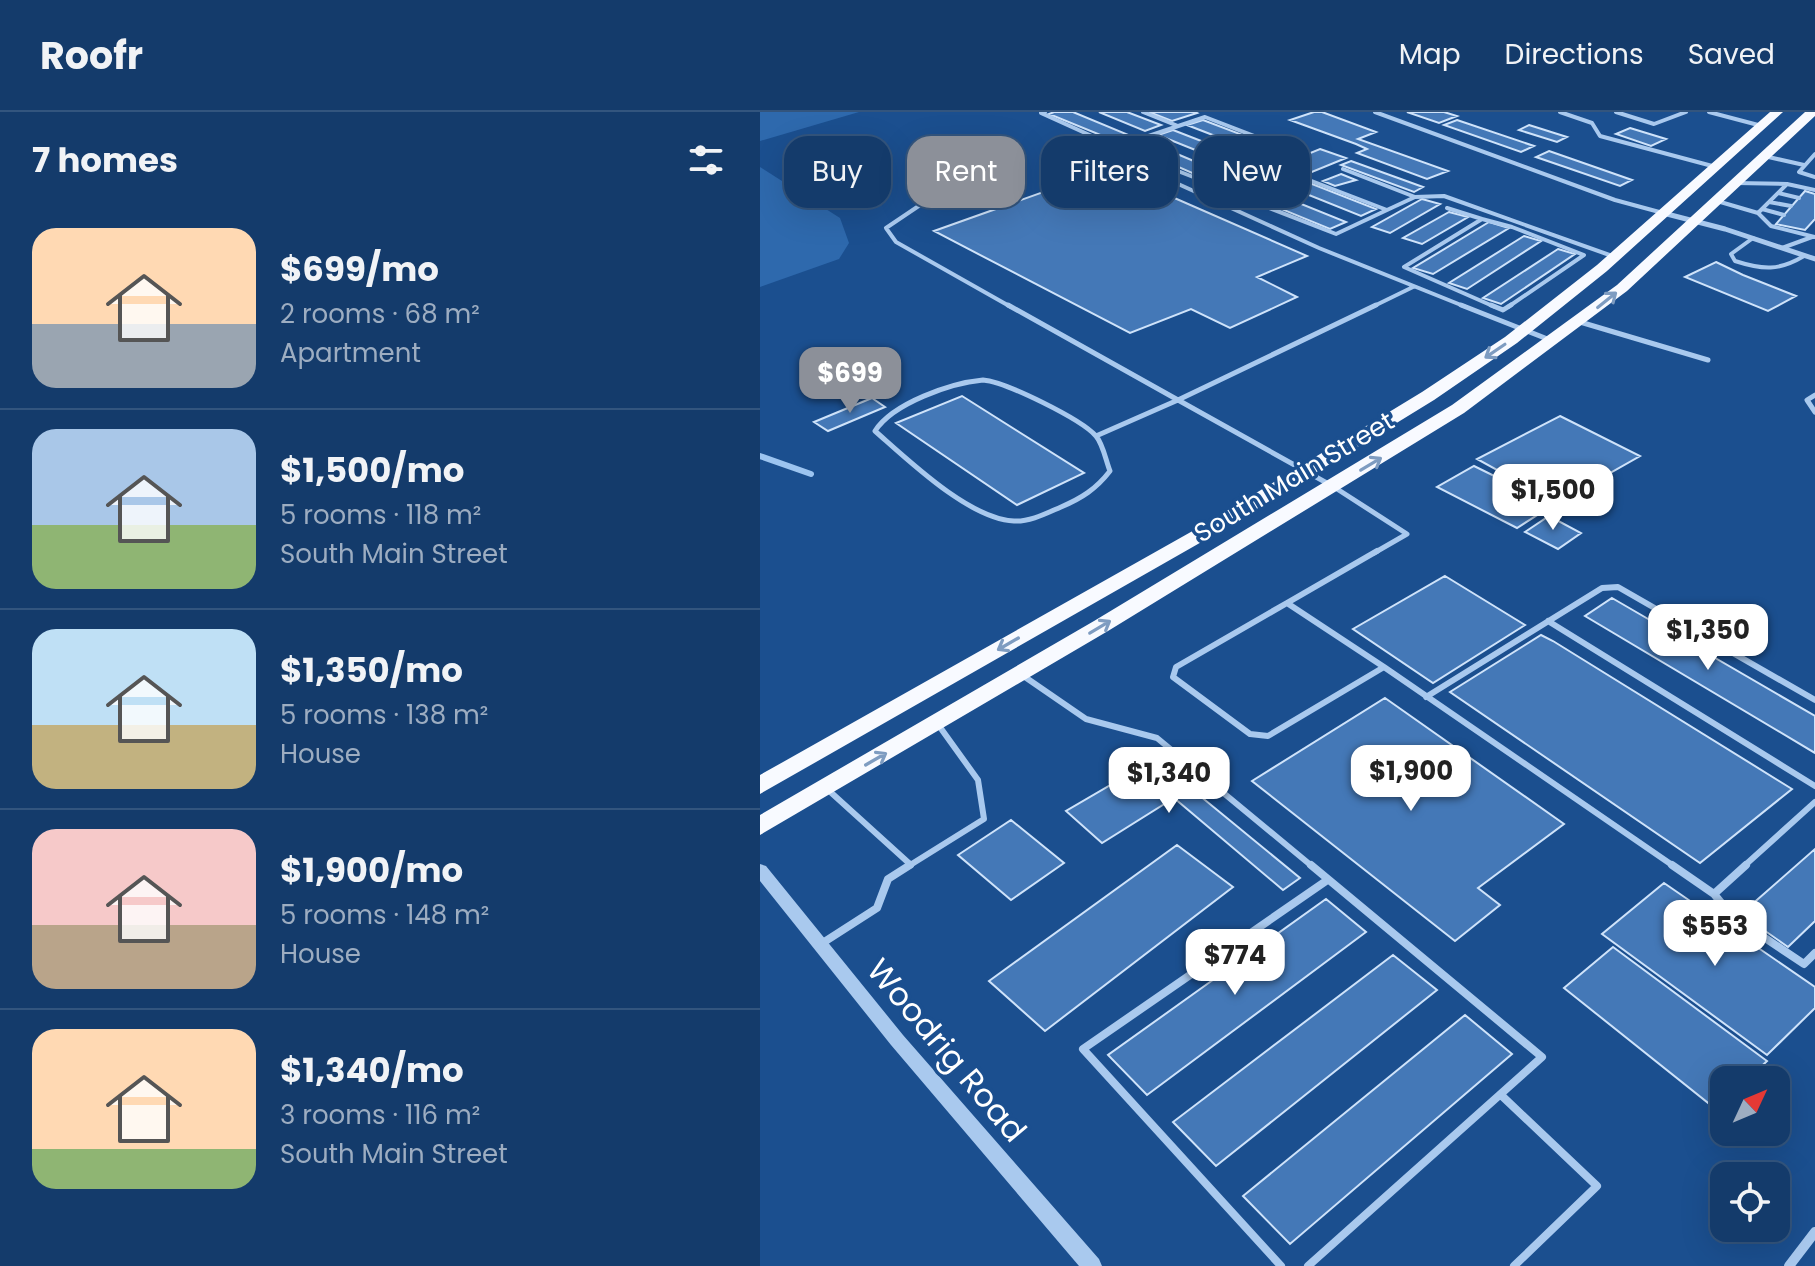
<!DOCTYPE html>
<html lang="en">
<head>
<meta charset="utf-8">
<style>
  :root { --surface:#143b6b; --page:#1d4271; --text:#f1f3f6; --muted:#9dadc1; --line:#33557e; --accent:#8c9099 }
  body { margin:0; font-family:Poppins,sans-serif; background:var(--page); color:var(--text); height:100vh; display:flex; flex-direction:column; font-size:30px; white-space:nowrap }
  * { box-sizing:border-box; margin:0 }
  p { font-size:26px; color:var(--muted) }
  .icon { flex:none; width:44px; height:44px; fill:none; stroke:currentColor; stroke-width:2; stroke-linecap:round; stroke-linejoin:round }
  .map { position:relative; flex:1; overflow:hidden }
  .details { display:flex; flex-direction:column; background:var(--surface); width:760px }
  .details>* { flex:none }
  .top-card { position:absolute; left:24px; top:24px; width:760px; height:72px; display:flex; gap:16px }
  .needle { width:52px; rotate:46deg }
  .buttons { position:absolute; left:950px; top:954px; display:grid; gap:16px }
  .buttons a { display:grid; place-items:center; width:80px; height:80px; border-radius:16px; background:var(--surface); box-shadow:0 8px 32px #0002,0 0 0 2px var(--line); font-size:40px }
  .price { position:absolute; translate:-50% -68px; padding:0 18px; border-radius:16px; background:#fff; color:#222; font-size:26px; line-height:52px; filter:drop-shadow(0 2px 4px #0008) }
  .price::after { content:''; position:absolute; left:50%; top:48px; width:24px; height:18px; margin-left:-12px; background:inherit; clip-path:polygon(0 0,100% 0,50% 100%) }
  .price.selected { background:var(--accent); color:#fff }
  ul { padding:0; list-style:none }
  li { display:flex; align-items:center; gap:24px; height:200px; padding:0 32px }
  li+li { border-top:2px solid var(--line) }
  li span { display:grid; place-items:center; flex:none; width:224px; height:160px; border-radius:24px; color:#555 }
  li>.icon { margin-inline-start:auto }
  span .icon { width:96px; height:96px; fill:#fffc; stroke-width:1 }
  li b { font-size:34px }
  h2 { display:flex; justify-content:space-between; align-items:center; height:96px; padding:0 32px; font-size:34px }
  .chip { padding:0 28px; border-radius:24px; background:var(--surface); box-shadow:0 8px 32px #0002,0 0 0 2px var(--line); font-size:28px; line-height:72px }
  .chip.selected { background:var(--accent); color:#fff }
  header { display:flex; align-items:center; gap:48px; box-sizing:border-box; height:112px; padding:0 40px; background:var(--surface); border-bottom:2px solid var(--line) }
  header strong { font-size:38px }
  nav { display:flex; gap:44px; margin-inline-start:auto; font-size:28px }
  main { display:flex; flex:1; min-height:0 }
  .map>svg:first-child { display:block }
  .green { fill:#2e69ad }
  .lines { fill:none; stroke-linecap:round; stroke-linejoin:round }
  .stream { stroke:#9cc4f0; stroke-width:6 }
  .building { fill:#4478b7; stroke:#cfe3fa; stroke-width:2 }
  .service-far3 { stroke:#a9c9ee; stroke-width:4 }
  .service-far2 { stroke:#a9c9ee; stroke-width:5 }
  .service-far1 { stroke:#a9c9ee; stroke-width:6 }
  .service { stroke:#a9c9ee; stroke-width:8 }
  .minor-far1 { stroke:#a9c9ee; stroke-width:5 }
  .minor { stroke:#a9c9ee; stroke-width:10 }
  .tertiary { fill:#a9c9ee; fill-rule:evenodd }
  .trunk { fill:#f8faff; fill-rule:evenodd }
  .oneway { stroke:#7e9cc1 }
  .labels { text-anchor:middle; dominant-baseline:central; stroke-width:7; stroke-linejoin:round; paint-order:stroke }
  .street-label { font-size:26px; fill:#fff; stroke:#1b4f8f }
  .near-street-label { font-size:32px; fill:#fff; stroke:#1b4f8f }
</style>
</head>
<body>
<header>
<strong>Roofr</strong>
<nav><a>Map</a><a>Directions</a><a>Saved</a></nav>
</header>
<main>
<section class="details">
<h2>7 homes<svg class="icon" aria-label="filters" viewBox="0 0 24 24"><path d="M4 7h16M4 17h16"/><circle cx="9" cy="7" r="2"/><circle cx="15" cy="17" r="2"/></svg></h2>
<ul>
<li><span style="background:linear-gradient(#ffd9b3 60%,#9aa5b1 0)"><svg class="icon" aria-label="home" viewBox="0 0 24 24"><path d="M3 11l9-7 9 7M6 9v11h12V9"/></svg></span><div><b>$699/mo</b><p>2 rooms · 68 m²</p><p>Apartment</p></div></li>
<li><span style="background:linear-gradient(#a9c7e8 60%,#8fb573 0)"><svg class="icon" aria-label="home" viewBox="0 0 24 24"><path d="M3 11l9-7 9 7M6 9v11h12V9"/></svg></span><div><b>$1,500/mo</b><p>5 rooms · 118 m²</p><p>South Main Street</p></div></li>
<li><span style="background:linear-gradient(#bfe0f5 60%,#c2b280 0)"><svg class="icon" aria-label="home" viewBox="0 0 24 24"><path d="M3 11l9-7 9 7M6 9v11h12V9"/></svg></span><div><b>$1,350/mo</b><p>5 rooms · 138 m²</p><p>House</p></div></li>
<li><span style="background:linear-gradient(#f6c9c9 60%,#b9a48a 0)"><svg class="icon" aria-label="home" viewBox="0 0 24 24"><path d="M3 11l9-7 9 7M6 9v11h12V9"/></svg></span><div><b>$1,900/mo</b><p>5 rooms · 148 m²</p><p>House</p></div></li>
<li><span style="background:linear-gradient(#ffd9b3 75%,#8fb573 0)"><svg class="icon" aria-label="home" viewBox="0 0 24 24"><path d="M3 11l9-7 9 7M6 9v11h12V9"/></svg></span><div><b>$1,340/mo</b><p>3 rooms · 116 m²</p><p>South Main Street</p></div></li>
</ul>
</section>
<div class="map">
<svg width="1055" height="1154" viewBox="0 0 1055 1154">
  <rect width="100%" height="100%" fill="#1b4f8f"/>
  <!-- green -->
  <path class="green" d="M0,0H99L0,29Z
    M0,55L80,106L89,131L79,147L0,175Z"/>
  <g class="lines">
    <!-- stream -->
    <path class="stream" d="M0,344L51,362"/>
  </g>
  <!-- building -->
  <path class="building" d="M294,0H313L371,24L355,29L289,2Z
    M339,0H367L401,13L385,19Z
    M389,0H435L437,1L412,9Z
    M554,0H562L616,20L598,27L688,59L667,67L597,41L607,37L596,32L530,8Z
    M647,0H684L697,4L679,11Z
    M443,8L514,35L499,41L427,13Z
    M697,8L774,34L761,40L684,13Z
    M769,13L807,25L797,30L759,18Z
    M870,16L906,27L891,34L856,22Z
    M413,18L485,46L470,52L398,23Z
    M384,28L455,58L439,64L368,33Z
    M560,37L586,46L547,62L521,53Z
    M789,39L872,68L860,74L776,45Z
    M591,49L663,75L654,80L581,53Z
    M348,57L547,144L497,165L537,185L470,216L431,197L370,221L174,119Z
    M524,61L616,97L601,104L509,67Z
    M581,62L596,68L575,74L563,69Z
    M494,73L586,110L570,117L478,79Z
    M1045,79L1055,82V107L1045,118L1016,112Z
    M662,87L680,92L630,121L612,115Z
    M689,100L708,105L662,132L643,126Z
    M729,110L749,116L673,162L653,156Z
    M764,124L781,129L707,177L689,171Z
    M798,137L815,142L741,192L723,186Z
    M956,150L983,163L1036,184L1008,199L925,165Z
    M202,284L324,361L257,393L136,311Z
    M112,286L125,295L68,319L54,310Z
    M800,304L880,344L797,391L717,347Z
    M714,354L793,393L757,416L677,375Z
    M789,404L821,421L798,437L765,420Z
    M685,464L765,513L673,571L593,517Z
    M852,486L1055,604V641L825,504Z
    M781,523L793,529L1032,677L940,751L690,580Z
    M625,586L804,712L718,776L740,793L695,829L492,669Z
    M395,647L540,766L523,778L414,686L342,731L306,699Z
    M251,708L304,751L251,788L198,743Z
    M417,733L473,775L285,919L229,869Z
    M1055,737V809L1028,835L981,802Z
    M904,771L1055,875V896L1007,943L842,822Z
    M566,787L606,820L387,983L348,943Z
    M853,835L1007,949L987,968H964V990L957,998L804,876Z
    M633,843L677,878L456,1054L413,1010Z
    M705,903L752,942L530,1132L483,1084Z"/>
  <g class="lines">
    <!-- service-far3 -->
    <path class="service-far3" d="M285,0L281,1L356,35
      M383,0L418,14
      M615,0L855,88L903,101
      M800,0L832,11L840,24L956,55
      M856,0L894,12L926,0
      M949,0L1002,14
      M445,5L523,35L441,68L356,35Z
      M1055,42L1039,60L1055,65
      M1004,44L1044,53
      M499,47L523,58
      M583,57L655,85
      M523,58L627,98L576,122L471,81L468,77Z
      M405,66L559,136L706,195
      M976,71L1027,72L1055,78
      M178,81L126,116L136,130L251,195
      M1018,81L1039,86
      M957,89L998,101L1011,114L1055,125
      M1009,90L1031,94
      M687,96L722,107
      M1002,97L1024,103
      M627,98L655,85L684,84L855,145
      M998,101L1027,72
      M722,107L752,115L824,143L748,195
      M722,107L644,155L735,195
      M993,126L971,142L975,149C1003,158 1019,159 1044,144
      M1022,136L1052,125
      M612,195L653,175"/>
    <!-- service-far2 -->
    <path class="service-far2" d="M248,193L418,288
      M701,193L790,228
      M731,193L743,198L751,193
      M820,210L948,248
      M223,268C246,270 321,307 336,324C343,332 346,349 350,359C336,377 322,386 301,395C287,401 270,410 254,409C209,407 148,348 115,319C133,291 191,271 223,268Z
      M1055,283L1047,288L1055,300
      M336,324L418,288
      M614,441L647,422L574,375L418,288L616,193"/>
    <!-- service-far1 -->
    <path class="service-far1" d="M527,491L624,555L508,624L490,622L413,565L416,555Z
      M527,491L617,439
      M788,509L1055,674
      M624,555L915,755
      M262,563L326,607L397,626L553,755
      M666,585L842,476L858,475L1055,588
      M66,676L151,753
      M147,755L224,707L218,668L177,611
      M983,755L1055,690"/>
    <!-- service -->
    <path class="service" d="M912,753L954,782L972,804L1044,852L1055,841
      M954,782L986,753
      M61,832L117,796L128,767L150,753
      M741,983L837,1074L754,1154
      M521,1154L323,937L566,769
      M548,1154L782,945L551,753"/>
    <!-- minor-far1 -->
    <path class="minor-far1" d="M903,101L965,117L1055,147"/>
    <!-- minor -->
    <path class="minor" d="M1029,1154L1055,1120"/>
    <!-- tertiary -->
    <path class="tertiary" d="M0,752L6,754L143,923L339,1147L342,1154H319L131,933L0,769Z"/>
    <!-- trunk -->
    <path class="trunk" d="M1010,0H1023L847,159L757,231L674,288L459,420L0,682V663L445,412L662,280L745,225L837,153Z
      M1045,0H1055V4L867,179L704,301L348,519L0,723V703L334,509L692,293L857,173Z"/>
  </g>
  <!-- one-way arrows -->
  <defs><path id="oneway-shaft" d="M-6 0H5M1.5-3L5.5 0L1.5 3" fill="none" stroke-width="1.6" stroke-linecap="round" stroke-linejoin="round" transform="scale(2)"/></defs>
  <g class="oneway">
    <use href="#oneway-shaft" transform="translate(847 188) rotate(-39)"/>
    <use href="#oneway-shaft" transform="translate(735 239) rotate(146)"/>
    <use href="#oneway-shaft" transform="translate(611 352) rotate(-31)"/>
    <use href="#oneway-shaft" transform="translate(340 515) rotate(-31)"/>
    <use href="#oneway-shaft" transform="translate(248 532) rotate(150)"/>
    <use href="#oneway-shaft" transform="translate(116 647) rotate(-30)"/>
  </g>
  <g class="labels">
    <!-- street labels -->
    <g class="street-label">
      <text transform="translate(534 365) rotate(-31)">South Main Street</text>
    </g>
    <!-- near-street labels -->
    <g class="near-street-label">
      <text transform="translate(187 938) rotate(50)">Woodrig Road</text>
    </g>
  </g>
</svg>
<div class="buttons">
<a><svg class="needle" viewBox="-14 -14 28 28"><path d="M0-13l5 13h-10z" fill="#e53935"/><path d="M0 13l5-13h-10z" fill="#9dadc1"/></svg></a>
<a><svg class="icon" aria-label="locate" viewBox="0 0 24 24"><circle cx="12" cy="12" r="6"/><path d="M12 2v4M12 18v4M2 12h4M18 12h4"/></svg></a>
</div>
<b class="price selected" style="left:90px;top:303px">$699</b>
<b class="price" style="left:793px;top:420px">$1,500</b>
<b class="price" style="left:948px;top:560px">$1,350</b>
<b class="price" style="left:651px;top:701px">$1,900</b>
<b class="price" style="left:409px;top:703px">$1,340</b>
<b class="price" style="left:955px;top:856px">$553</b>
<b class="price" style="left:475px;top:885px">$774</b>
<div class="top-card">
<a class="chip">Buy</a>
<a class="chip selected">Rent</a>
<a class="chip">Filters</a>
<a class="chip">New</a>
</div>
</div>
</main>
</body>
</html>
